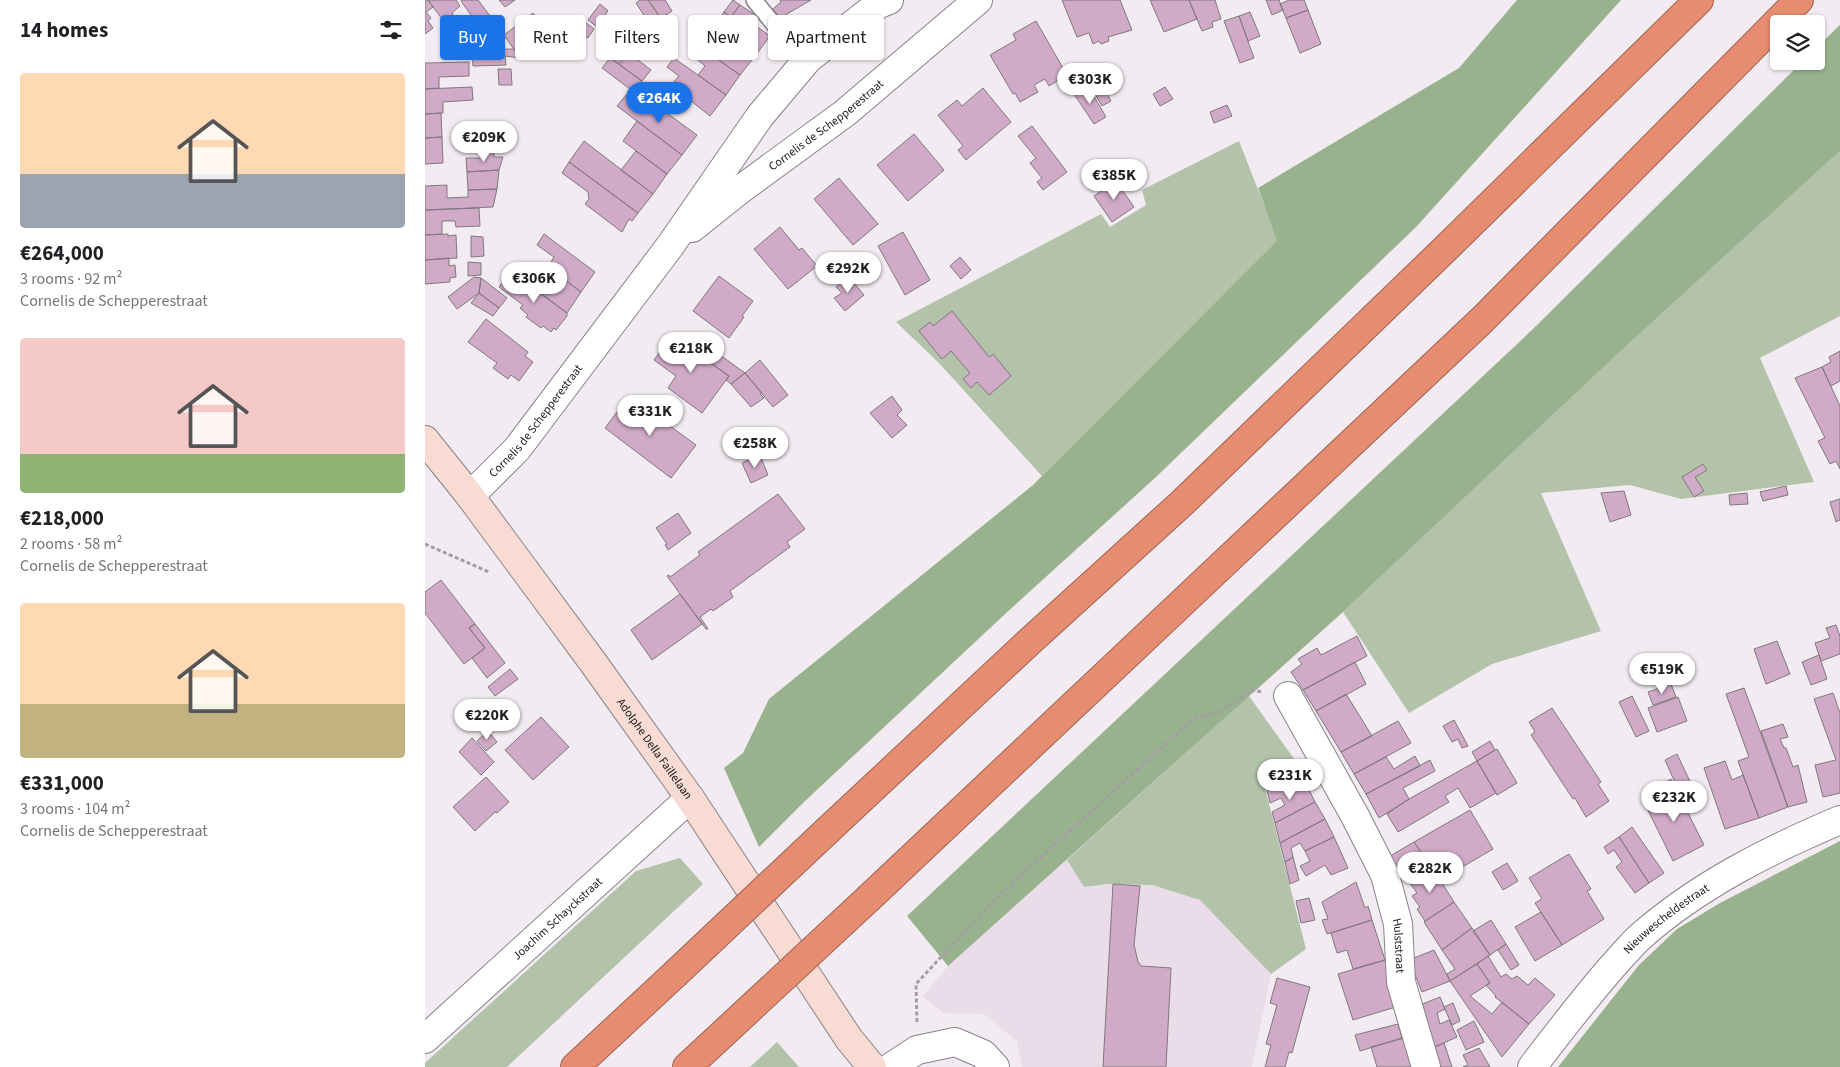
<!DOCTYPE html>
<html lang="en">
<head>
<meta charset="utf-8">
<style>
  :root { --surface:#fff; --page:#f6f6f6; --text:#202124; --muted:#757577; --accent:#1a73e8 }
  body { margin:0; font-family:"Source Sans 3",sans-serif; background:var(--page); color:var(--text); height:100vh; display:flex; flex-direction:column; font-size:19px; white-space:nowrap }
  * { box-sizing:border-box; margin:0 }
  p { font-size:16px; color:var(--muted) }
  .icon { flex:none; width:28px; height:28px; fill:none; stroke:currentColor; stroke-width:2; stroke-linecap:round; stroke-linejoin:round }
  .map { position:relative; flex:1; overflow:hidden }
  .panel { display:flex; flex-direction:column; background:var(--surface); width:425px }
  .panel>* { flex:none }
  .top-card { position:absolute; left:15px; top:15px; width:475px; height:45px; display:flex; gap:10px }
  .fabs { position:absolute; left:1345px; top:15px; display:grid; gap:10px }
  .fabs a { display:grid; place-items:center; width:55px; height:55px; border-radius:5px; background:var(--surface); box-shadow:0 1px 4px #0004; font-size:25px }
  .price { position:absolute; translate:-50% -42px; padding:0 11px; border-radius:18px; background:#fff; color:#222; font-size:16px; line-height:32px; filter:drop-shadow(0 1px 2px #0008) }
  .price::after { content:''; position:absolute; left:50%; top:30px; width:15px; height:11px; margin-left:-8px; background:inherit; clip-path:polygon(0 0,100% 0,50% 100%) }
  .price.on { background:var(--accent); color:#fff }
  ul { padding:0; list-style:none }
  li { display:grid; align-content:center; gap:10px; height:265px; padding:0 20px }
  li span { display:grid; place-items:center; height:155px; border-radius:5px; color:#555 }
  li>.icon { margin-inline-start:auto }
  span .icon { width:90px; height:90px; fill:#fffc; stroke-width:1 }
  li b { font-size:21px }
  h2 { display:flex; justify-content:space-between; align-items:center; height:60px; padding:0 20px; font-size:21px }
  .pill { padding:0 18px; border-radius:5px; background:var(--surface); box-shadow:0 1px 4px #0004; font-size:18px; line-height:45px }
  .pill.on { background:var(--accent); color:#fff }
  main { display:flex; flex:1; min-height:0 }
  .map>svg:first-child { display:block }
  .built { fill:#eadce9 }
  .green { fill:#b2c3aa }
  .forest { fill:#98b28d }
  .building { fill:#d1aac7; stroke:#7f787d }
  .lines { fill:none; stroke-linecap:round; stroke-linejoin:round }
  .lane-casing { stroke:#888288; stroke-width:18 }
  .street-casing { stroke:#888288; stroke-width:30 }
  .secondary-casing { stroke:#888288; stroke-width:30 }
  .highway-casing { stroke:#9f6453; stroke-width:30 }
  .path { stroke:#a49ea4; stroke-width:3; stroke-dasharray:4 2.5; stroke-linecap:butt }
  .lane { stroke:#fff; stroke-width:15 }
  .street { stroke:#fff; stroke-width:28 }
  .secondary { stroke:#f8dcd4; stroke-width:28 }
  .highway { stroke:#e68c71; stroke-width:28 }
  .highway-bridge-casing { stroke:#9f6453; stroke-width:30; stroke-linecap:butt }
  .highway-bridge { stroke:#e68c71; stroke-width:28 }
  .labels { text-anchor:middle; dominant-baseline:central; stroke-width:4; stroke-linejoin:round; paint-order:stroke }
  .street-label { font-size:12px; fill:#1c1a1c; stroke:#f3ebf2 }
</style>
</head>
<body>
<main>
<section class="panel">
<h2>14 homes<svg class="icon" aria-label="filters" viewBox="0 0 24 24"><path d="M4 7h16M4 17h16"/><circle cx="9" cy="7" r="2"/><circle cx="15" cy="17" r="2"/></svg></h2>
<ul>
<li><span style="background:linear-gradient(#ffd9b3 65%,#9aa5b1 0)"><svg class="icon" aria-label="home" viewBox="0 0 24 24"><path d="M3 11l9-7 9 7M6 9v11h12V9"/></svg></span><div><b>€264,000</b><p>3 rooms · 92 m²</p><p>Cornelis de Schepperestraat</p></div></li>
<li><span style="background:linear-gradient(#f6c9c9 75%,#8fb573 0)"><svg class="icon" aria-label="home" viewBox="0 0 24 24"><path d="M3 11l9-7 9 7M6 9v11h12V9"/></svg></span><div><b>€218,000</b><p>2 rooms · 58 m²</p><p>Cornelis de Schepperestraat</p></div></li>
<li><span style="background:linear-gradient(#ffd9b3 65%,#c2b280 0)"><svg class="icon" aria-label="home" viewBox="0 0 24 24"><path d="M3 11l9-7 9 7M6 9v11h12V9"/></svg></span><div><b>€331,000</b><p>3 rooms · 104 m²</p><p>Cornelis de Schepperestraat</p></div></li>
</ul>
</section>
<div class="map">
<svg width="1415" height="1067" viewBox="0 0 1415 1067">
  <rect width="100%" height="100%" fill="#f3ebf2"/>
  <!-- built -->
  <path class="built" d="M642,860L659,887L683,884L727,885L775,900L846,974L827,1067H597L592,1041L559,1014L518,1013L498,996L523,966Z"/>
  <!-- green -->
  <path class="green" d="M814,141L853,241L617,476L513,362L471,322L676,214L685,227L721,205L717,190Z
    M1415,151V316L1335,358L1389,482L1256,499L1205,485L1116,493L1176,631L1067,664L984,713L918,612L1198,349Z
    M824,696L885,781L840,788L881,949L846,974L775,900L727,885L683,884L659,887L642,860Z
    M255,858L278,884L82,1067H0V1063L211,871Z
    M352,1042L374,1067H325Z"/>
  <!-- forest -->
  <path class="forest" d="M1092,0H1196L991,227L731,477L579,615L379,802L334,847L299,768L318,753L344,699L608,485L852,241L833,188L1034,68Z
    M1415,25V151L1198,349L918,612L523,966L482,916L1107,330L1378,61H1391V48Z
    M1415,841V1067H1133L1214,965L1252,929L1295,903Z"/>
  <!-- building -->
  <path class="building" d="M0,0H3L8,7L1,12L6,18L3,21L8,28L0,34Z
    M3,0H31L35,6L27,13L34,24L25,30Z
    M37,0H53L65,16L53,25L36,1Z
    M74,0H90L80,7Z
    M215,0H223L236,18L226,26L211,3Z
    M223,0H240L247,11L236,18Z
    M308,0L315,5L306,17L299,12Z
    M355,0H386L355,18L348,9L356,2Z
    M637,0H695L707,30L683,37L684,41L676,44L674,41L668,44L664,33L652,37Z
    M725,0H764L772,19L739,32Z
    M764,0H790L796,19L787,22L788,27L777,31Z
    M841,0H854L858,10L847,15Z
    M864,0H879L883,10L861,18L855,4Z
    M175,4L183,11L171,26L163,20Z
    M315,5L333,17L328,24L345,36L330,56L289,27L299,12L306,17Z
    M883,10L896,44L875,53L861,18Z
    M825,12L835,36L823,41L814,16Z
    M108,13L123,35L95,58L79,35Z
    M814,16L829,58L815,63L799,21Z
    M156,19L169,29L163,38L149,29Z
    M611,21L642,75L624,86L620,79L609,85L613,92L595,102L590,93L588,94L565,55L591,40L588,34Z
    M289,27L330,56L315,75L274,46Z
    M136,31L148,39L139,52L120,39L123,35L130,40Z
    M195,43L204,50L194,64L185,58Z
    M274,46L315,75L301,95L273,75L280,66L267,55Z
    M89,49L95,58L80,56L81,65L48,66L47,50Z
    M204,53L226,70L217,81L195,65Z
    M185,58L217,81L209,92L177,68Z
    M249,58L301,95L285,116L246,85L254,76L242,67Z
    M44,62V76L14,77V88L0,89V63Z
    M73,69H86L87,85H74Z
    M676,83L686,101L677,106L667,89Z
    M663,86L681,117L669,124L649,94Z
    M47,87L48,100L18,102V113L0,114V89Z
    M740,87L748,99L735,106L728,94Z
    M558,88L586,122L541,160L533,150L538,146L513,115L532,100L537,106Z
    M202,94L228,112L232,106L272,135L257,155L192,106Z
    M802,105L807,116L789,123L785,112Z
    M16,113L17,137L0,138V114Z
    M212,121L257,155L242,174L198,141Z
    M607,126L642,172L618,190L612,182L617,178L605,163L611,158L593,136Z
    M489,134L519,170L483,201L452,165Z
    M17,137L18,163L0,164V138Z
    M159,141L228,194L213,213L144,162Z
    M58,151H69V157H78L74,170L42,172L41,158H58Z
    M211,151L242,174L228,194L196,170Z
    M144,162L213,213L207,221L204,219L197,232L160,204L164,199L163,192L137,173Z
    M74,170L72,189L43,190L42,172Z
    M414,178L453,224L428,245L389,199Z
    M691,181L709,207L687,222L669,196Z
    M22,185V198L43,197V190L72,189L68,207L0,210V186Z
    M54,208L55,226L31,227L30,221H17V234L0,235V210Z
    M355,227L374,250L377,248L392,266L363,289L329,249Z
    M478,232L505,280L480,295L453,246Z
    M23,234V236L31,235L32,258L0,260V235Z
    M119,234L170,272L156,292L123,267L129,257L112,245Z
    M46,236L58,237L59,256L46,257Z
    M535,257L546,270L536,279L525,266Z
    M24,258V266L30,265L31,277L25,278V282L0,284V260Z
    M43,262L56,263V275L43,276Z
    M116,262L156,292L142,313L101,282Z
    M86,272L142,313V316L131,330L129,328L126,332L118,326L116,328L101,317L103,315L95,308L98,305L74,287Z
    M294,276L328,301L317,316L319,317L304,338L268,311Z
    M49,277L56,278L54,293L32,309L23,297Z
    M424,277L439,295L420,311L409,298L417,293L411,287Z
    M56,278L82,298L74,308L54,293Z
    M54,293L74,308L68,316L46,303Z
    M527,311L564,357L568,354L586,376L564,395L552,382L546,388L538,379L545,373L526,351L517,359L494,331L505,322L508,326Z
    M61,319L103,352L100,356L108,362L94,381L86,375L83,379L68,368L72,363L43,342Z
    M247,335L304,376L277,413L243,388L251,376L229,360Z
    M1415,351V381L1406,386L1397,367L1406,362L1404,357Z
    M295,355L320,373L306,384L301,380L304,376L288,365Z
    M335,360L363,395L348,407L320,373Z
    M1397,367L1415,406V469L1411,461L1405,464L1393,441L1400,438L1370,378Z
    M320,373L337,393L335,394L339,398L326,407L306,384Z
    M204,396L271,445L246,478L180,428Z
    M467,396L477,410L472,415L482,425L467,438L445,413Z
    M335,455L343,475L326,483L317,463Z
    M1278,464L1282,470L1270,477L1279,491L1269,497L1257,477Z
    M1361,486L1363,495L1338,501L1335,492Z
    M1199,491L1206,515L1185,522L1176,493Z
    M1322,493L1323,504L1305,505L1304,495Z
    M353,494L380,529L362,542L365,547L305,591L308,597L288,611L286,609L275,617L283,629H281L242,576L244,575L245,577L275,555L273,552Z
    M1415,499V520L1411,522L1405,502Z
    M253,513L266,533L243,550L240,545L242,544L231,528Z
    M16,580L50,624L44,628L60,648L39,664L0,613V592Z
    M255,594L277,624L227,660L206,630Z
    M50,624L80,663L62,678L47,658L60,648L44,628Z
    M1411,625L1415,636V654L1396,661L1390,643L1405,638L1401,628Z
    M932,636L942,656L878,690L866,672L877,664L873,659L892,648L896,655Z
    M1352,641L1365,674L1341,684L1329,649Z
    M1394,655L1402,679L1386,685L1377,662Z
    M930,662L941,684L891,711L878,690Z
    M85,669L93,679L70,696L63,687Z
    M1246,684L1251,697L1228,705L1223,692Z
    M1319,688L1363,807L1334,818L1313,761L1324,757L1301,694Z
    M1408,693L1415,713V793L1398,797L1390,765L1411,760L1389,699Z
    M921,694L947,736L916,752L891,711Z
    M1207,696L1224,731L1211,737L1194,702Z
    M1253,697L1262,721L1232,732L1223,708Z
    M51,699L69,707L64,719L46,711Z
    M1127,708L1176,782L1173,784L1184,801L1161,817L1150,798L1148,799L1106,735L1110,732L1104,722Z
    M116,717L144,747L108,780L80,750Z
    M1029,720L1043,746L1037,748L1033,739L1027,742L1018,726Z
    M973,721L986,743L929,774L916,752Z
    M1358,724L1363,737L1355,739L1359,748H1361L1368,767L1373,765L1382,802L1363,807L1336,731Z
    M63,731L72,742L61,751L52,741Z
    M47,738L69,762L56,775L34,752Z
    M1065,741L1070,750L1052,761L1047,752Z
    M1072,749L1092,783L1072,795L1052,761Z
    M1252,754L1271,794L1258,800L1240,760Z
    M990,756L995,766L941,794L929,774L961,757L969,769Z
    M1005,760L1010,771L978,788L984,799L954,818L941,794Z
    M1052,761L1071,793L1045,808L1033,788L1020,796L1024,802L973,832L962,814L984,799Z
    M1300,761L1307,780L1318,775L1334,818L1300,829L1279,768Z
    M61,777L84,802L72,813L70,812L50,831L28,807Z
    M1246,779L1279,845L1248,861L1221,806L1240,797L1234,786Z
    M882,786L890,802L850,823L847,812L860,805L856,798L845,803L842,790Z
    M890,802L900,819L855,843L850,823Z
    M1045,810L1068,849L1015,880L989,842Z
    M900,819L909,837L880,851L875,843L866,848L868,857L860,862L855,843Z
    M1207,827L1239,873L1224,883L1194,837Z
    M909,837L923,868L906,875L900,865L881,876L875,866L885,861L880,851Z
    M1194,837L1224,883L1210,893L1191,867L1197,862L1189,850L1183,854L1179,847Z
    M989,842L1006,866L994,873L991,869L976,879L972,870L960,859Z
    M1144,854L1166,889L1162,891L1179,919L1137,945L1110,903L1117,899L1104,878Z
    M868,857L874,880L865,884L860,862Z
    M1082,863L1093,881L1078,890L1067,872Z
    M1006,866L1029,902L1000,921L992,909L995,907L987,896L992,893L985,883L995,877L994,873Z
    M931,882L940,908L943,906L947,920L902,934L897,920L903,919L897,902Z
    M688,884L715,886L709,945L713,962L716,966L746,968L741,1067H678Z
    M884,898L890,920L876,923L871,901Z
    M1029,902L1047,928L1017,950L999,922Z
    M1116,912L1137,945L1110,961L1090,927Z
    M947,920L960,960L928,969L922,950L912,953L906,933Z
    M1066,920L1081,944L1065,955L1048,931Z
    M1047,928L1065,955L1025,981L1022,974L1030,969L1017,950Z
    M1081,944L1094,965L1086,970L1073,950Z
    M1009,950L1025,981L997,992L984,960Z
    M1063,956L1076,977L1081,974L1087,979L1092,976L1103,985L1110,978L1130,995L1104,1024L1070,997L1071,996L1061,985L1065,983L1052,964Z
    M960,960L974,1006L928,1020L913,974Z
    M1052,964L1065,983L1045,996L1067,1014L1077,1002L1104,1024L1077,1057L1025,981Z
    M852,978L885,987L867,1053L864,1052L860,1067H840L846,1045L841,1044L852,1005L845,1003Z
    M1015,997L1020,1009L1012,1013L1015,1024L1024,1020L1032,1037L1003,1050L990,1007Z
    M1028,1003L1035,1021L1027,1025L1019,1007Z
    M1049,1021L1059,1042L1041,1050L1032,1030Z
    M973,1024L977,1038L935,1051L930,1035Z
    M983,1037L992,1067H952L946,1047Z
    M1019,1043L1027,1067H1009L1003,1050Z
    M1054,1048L1065,1067H1038L1043,1065L1038,1055Z"/>
  <g class="lines">
    <defs>
      <path id="lane" d="M329,0L360,38L383,59"/>
      <g id="street">
        <path id="s1" d="M267,228L312,192L420,113L553,0"/>
        <path id="s2" d="M45,496L92,449L245,246L335,116L383,59L454,4L464,0"/>
        <path id="s3" d="M863,696L930,816L960,875L973,924L976,982L1001,1067"/>
        <path id="s4" d="M0,1039L265,798"/>
        <path d="M466,1067L492,1050L530,1042L558,1054L570,1067"/>
        <path id="s5" d="M1107,1067C1133,1033 1159,999 1187,967C1197,956 1206,945 1216,936C1274,885 1344,850 1415,820"/>
      </g>
      <g id="secondary">
        <path id="s6" d="M0,440L45,496L167,661L265,798L424,1039L447,1067"/>
      </g>
      <path id="highway" d="M404,829L604,642L756,504L1016,253L1274,0
        M445,897L1057,320L1374,0
        M150,1067L249,975
        M262,1067L289,1042"/>
    </defs>
    <!-- lane casing -->
    <use href="#lane" class="lane-casing"/>
    <!-- street casing -->
    <use href="#street" class="street-casing"/>
    <!-- secondary casing -->
    <use href="#secondary" class="secondary-casing"/>
    <!-- highway casing -->
    <use href="#highway" class="highway-casing"/>
    <!-- path -->
    <path class="path" d="M0,544L64,572L65,571
      M492,1022L491,984L571,898L769,718L793,713L827,690L837,692"/>
    <!-- lane -->
    <use href="#lane" class="lane"/>
    <!-- street -->
    <use href="#street" class="street"/>
    <!-- secondary -->
    <use href="#secondary" class="secondary"/>
    <!-- highway -->
    <use href="#highway" class="highway"/>
    <defs>
      <path id="highway-bridge" d="M249,975L404,829
        M289,1042L445,897"/>
    </defs>
    <!-- highway-bridge casing -->
    <use href="#highway-bridge" class="highway-bridge-casing"/>
    <!-- highway-bridge -->
    <use href="#highway-bridge" class="highway-bridge"/>
  </g>
  <g class="labels">
    <!-- street labels -->
    <g class="street-label">
      <text stroke="none"><textPath href="#s1" startOffset="169">Cornelis de Schepperestraat</textPath></text>
      <text stroke="none"><textPath href="#s2" startOffset="100">Cornelis de Schepperestraat</textPath></text>
      <text stroke="none"><textPath href="#s6" startOffset="385">Adolphe Della Faillelaan</textPath></text>
      <text stroke="none"><textPath href="#s4" startOffset="179">Joachim Schayckstraat</textPath></text>
      <text stroke="none"><textPath href="#s5" startOffset="201">Nieuwescheldestraat</textPath></text>
      <text stroke="none"><textPath href="#s3" startOffset="276">Hulststraat</textPath></text>
    </g>
  </g>
</svg>
<div class="fabs">
<a><svg class="icon" aria-label="layers" viewBox="0 0 24 24"><path d="M12 4l9 5-9 5-9-5zM3 14l9 5 9-5"/></svg></a>
</div>
<b class="price" style="left:665px;top:105px">€303K</b>
<b class="price on" style="left:234px;top:124px">€264K</b>
<b class="price" style="left:59px;top:163px">€209K</b>
<b class="price" style="left:689px;top:201px">€385K</b>
<b class="price" style="left:423px;top:294px">€292K</b>
<b class="price" style="left:109px;top:304px">€306K</b>
<b class="price" style="left:266px;top:374px">€218K</b>
<b class="price" style="left:225px;top:437px">€331K</b>
<b class="price" style="left:330px;top:469px">€258K</b>
<b class="price" style="left:1237px;top:695px">€519K</b>
<b class="price" style="left:62px;top:741px">€220K</b>
<b class="price" style="left:865px;top:801px">€231K</b>
<b class="price" style="left:1249px;top:823px">€232K</b>
<b class="price" style="left:1005px;top:894px">€282K</b>
<div class="top-card">
<a class="pill on">Buy</a>
<a class="pill">Rent</a>
<a class="pill">Filters</a>
<a class="pill">New</a>
<a class="pill">Apartment</a>
</div>
</div>
</main>
</body>
</html>
